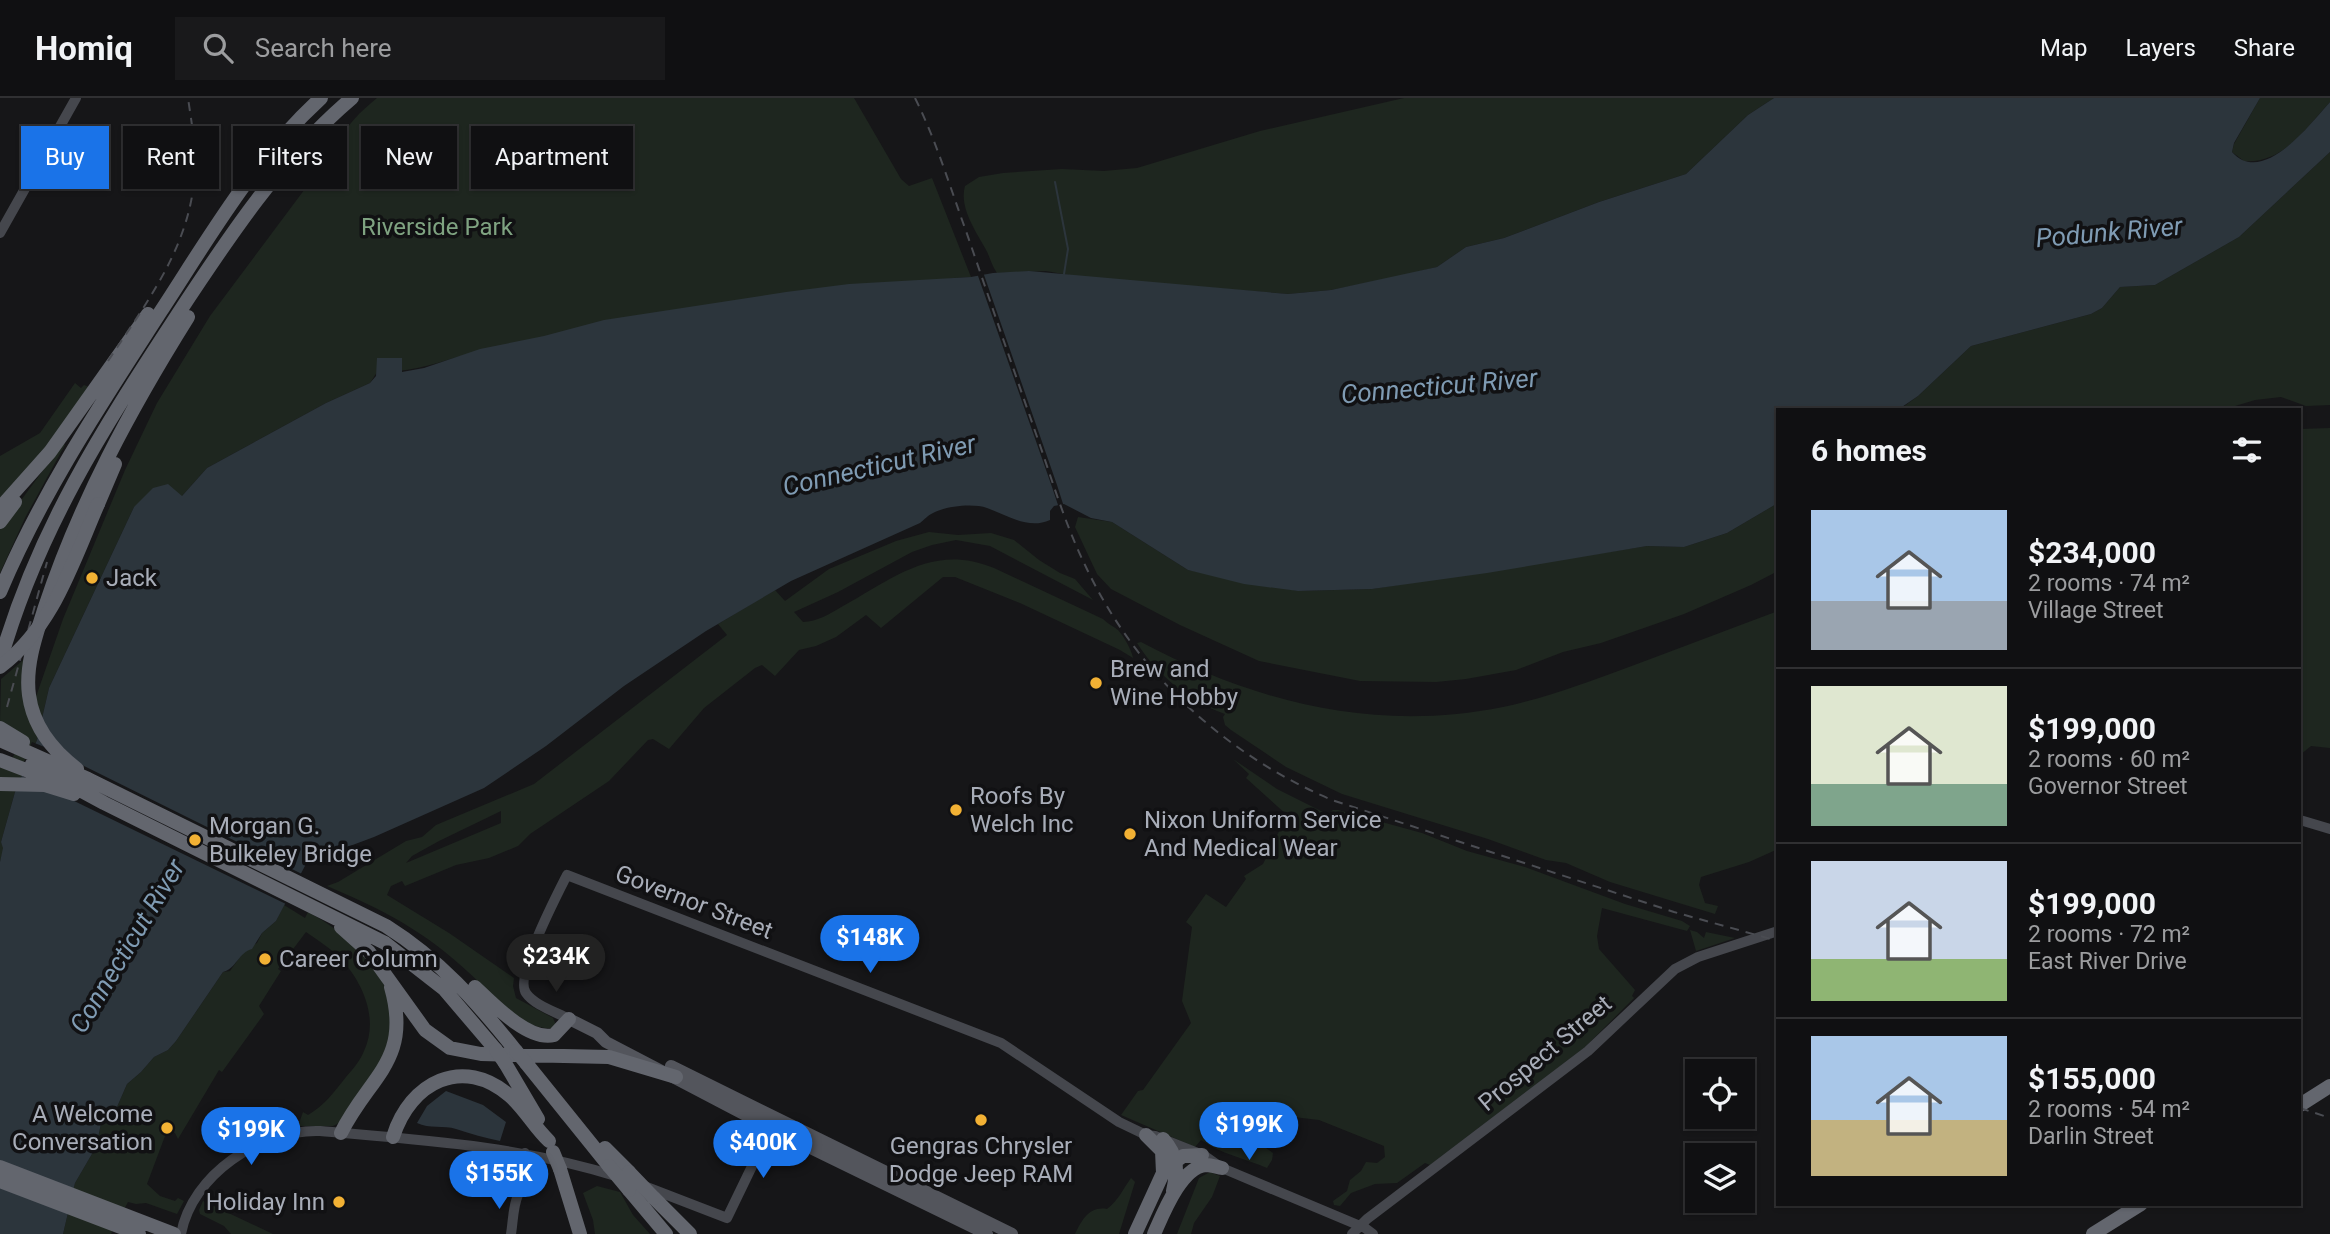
<!DOCTYPE html>
<html lang="en">
<head>
<meta charset="utf-8">
<style>
  :root { --surface:#101012; --page:#19191b; --text:#f1f3f6; --muted:#9c9d9f; --line:#303032; --accent:#1a73e8 }
  body { margin:0; font-family:Roboto,sans-serif; background:var(--page); color:var(--text); height:100vh; display:flex; flex-direction:column; font-size:26px; white-space:nowrap }
  * { box-sizing:border-box; margin:0 }
  p { font-size:23px; color:var(--muted) }
  .icon { flex:none; width:38px; height:38px; fill:none; stroke:currentColor; stroke-width:2; stroke-linecap:round; stroke-linejoin:round }
  .map { position:relative; flex:1; overflow:hidden }
  .drawer { position:absolute; left:1776px; top:310px; width:525px; height:798px; display:flex; flex-direction:column; background:var(--surface); border-radius:0px; box-shadow:0 2px 5px #0004,0 0 0 2px var(--line) }
  .drawer>* { flex:none }
  .top-card { position:absolute; left:21px; top:28px; width:665px; height:63px; display:flex; gap:14px }
  .controls { position:absolute; left:1685px; top:961px; display:grid; gap:14px }
  .controls a { display:grid; place-items:center; width:70px; height:70px; border-radius:0px; background:var(--surface); box-shadow:0 2px 5px #0004,0 0 0 2px var(--line); font-size:35px }
  .price { position:absolute; translate:-50% -60px; padding:0 16px; border-radius:24px; background:var(--accent); color:#fff; font-size:23px; line-height:46px; filter:drop-shadow(0 2px 4px #0008) }
  .price::after { content:''; position:absolute; left:50%; top:42px; width:21px; height:16px; margin-left:-10px; background:inherit; clip-path:polygon(0 0,100% 0,50% 100%) }
  .price.selected { background:#222; color:#fff }
  ul { padding:0; list-style:none }
  li { display:flex; align-items:center; gap:21px; height:175px; padding:0 35px }
  li+li { border-top:2px solid var(--line) }
  li span { display:grid; place-items:center; flex:none; width:196px; height:140px; border-radius:0px; color:#555 }
  li>.icon { margin-inline-start:auto }
  span .icon { width:84px; height:84px; fill:#fffc; stroke-width:1 }
  li b { font-size:30px }
  h2 { display:flex; justify-content:space-between; align-items:center; height:84px; padding:0 35px; font-size:30px }
  .chip { padding:0 24px; border-radius:0px; background:var(--surface); box-shadow:0 2px 5px #0004,0 0 0 2px var(--line); font-size:24px; line-height:63px }
  .chip.selected { background:var(--accent); color:#fff }
  header { display:flex; align-items:center; gap:42px; box-sizing:border-box; height:98px; padding:0 35px; background:var(--surface); border-bottom:2px solid var(--line) }
  header strong { font-size:33px }
  nav { display:flex; gap:38px; margin-inline-start:auto; font-size:24px }
  .search { width:490px; height:63px; background:var(--page); display:flex; align-items:center; gap:18px; box-sizing:border-box; padding:0 24px; border-radius:0px; color:var(--muted); font-size:26px }
  .map>svg:first-child { display:block }
  .green { fill:#1e261f; fill-rule:evenodd }
  .water { fill:#2c353c }
  .pier { fill:#161618 }
  .lines { fill:none; stroke-linecap:round; stroke-linejoin:round }
  .stream { stroke:#2c353c; stroke-width:2 }
  .secondary { stroke:#45474d; stroke-width:10 }
  .primary { stroke:#53555c; stroke-width:12 }
  .highway { stroke:#63666e; stroke-width:14 }
  .rail { stroke:#4a4c52; stroke-width:2; stroke-dasharray:9 7; stroke-linecap:butt }
  .highway-bridge { stroke:#63666e; stroke-width:14 }
  .poi-dot { fill:#f2b134; stroke:#111113; stroke-width:2.5 }
  .labels { text-anchor:middle; dominant-baseline:central; stroke-width:7; stroke-linejoin:round; paint-order:stroke }
  .park-label { font-size:24px; fill:#7fa381; stroke:#111113 }
  .poi-label { font-size:24px; fill:#a8adb8; stroke:#111113; text-anchor:start }
  .street-label { font-size:24px; fill:#a8adb8; stroke:#111113 }
  .water-label { font-size:26px; font-style:italic; fill:#7f9bb3; stroke:#111113 }
</style>
</head>
<body>
<header>
<strong>Homiq</strong>
<div class="search"><svg class="icon" aria-label="search" viewBox="0 0 24 24"><circle cx="10" cy="10" r="6"/><path d="M15 15l6 6"/></svg>Search here</div>
<nav><a>Map</a><a>Layers</a><a>Share</a></nav>
</header>
<div class="map">
<svg width="2330" height="1136" viewBox="0 0 2330 1136">
  <rect width="100%" height="100%" fill="#161618"/>
  <!-- green -->
  <path class="green" d="M377,0H854L901,81L909,88L932,80L971,179L954,180L457,259C429,268 406,274 377,274L370,285L326,305L207,370L182,398L134,409L49,590L37,642L15,694L1,744L4,750L0,764V668L8,670L22,639L0,624L1,581L29,557L30,616L63,521L125,372L157,305L210,218L337,48C346,27 360,14 377,0Z
    M1404,0H1774L1748,17L1686,76L1599,104L1504,140L1466,149L1437,169L1401,178L1331,192L1288,196L1080,179L1046,173L997,175C991,167 990,158 985,150C975,132 959,109 965,88L979,79L1003,75L1062,71L1104,73L1137,70L1260,33Z
    M2260,0H2330V4C2306,30 2283,66 2244,63L2232,54L2234,46Z
    M2330,54V307L2306,308L2281,299L2255,302L2222,312H1899L1918,298L1971,248L2091,216L2102,210L2120,189L2155,187L2239,139Z
    M75,285L81,290L84,287L92,290L65,328L0,404V358L40,335Z
    M2330,330V650L2311,648L2300,657V331Z
    M63,345L65,347L60,356L25,420L0,475V431Z
    M1778,405V473L1751,487L1684,516L1601,545L1563,554L1516,572L1466,581L1436,584L1360,583L1259,563L1180,527L1111,491L1097,476L1075,429L1078,419L1112,424L1188,472L1298,493L1372,491L1647,448L1684,449L1727,435Z
    M929,434L958,437L991,435L1014,442L1039,462L1060,475L1075,481L1093,502L990,448L956,442L932,447L912,454L838,494L794,514L803,524C817,524 831,515 843,508C894,480 933,445 994,470L1103,521C1108,526 1113,528 1118,532C1124,538 1132,553 1133,560L1120,552L1020,505L955,479H943L881,530L866,517L836,539L816,548L799,552L775,578L762,567L755,570L704,610L669,651L653,641L648,642L609,683L530,736L518,748L489,760L456,767L405,788L402,783L391,788L387,797L449,835L514,880L513,888L516,900L553,920L556,927L554,930C526,933 502,907 483,888C431,837 393,816 327,788L338,784L406,743L422,739L436,727L534,686L727,537L718,526L775,492L785,503L829,471L896,443ZM501,713V725L406,765L412,758L439,743Z
    M1778,513V751L1749,764L1701,779L1699,787L1705,805L1718,808L1715,816L1610,784L1566,765L1546,762L1488,741L1342,696L1286,669L1231,632L1225,627L1223,619L1225,616C1190,604 1157,577 1137,545L1141,544C1255,604 1374,635 1503,609C1546,600 1588,584 1629,569C1679,550 1728,532 1778,513Z
    M1233,661L1277,691L1327,716L1333,712H1338L1422,735L1467,753L1525,769L1625,806L1682,823L1690,828L1687,833L1602,810L1597,838L1599,851L1635,892L1632,898L1634,900L1584,950L1430,1067L1425,1065L1397,1085L1375,1086L1351,1095L1340,1108L1334,1107L1333,1103L1347,1093L1350,1082L1361,1073L1366,1064L1377,1065L1385,1059L1384,1048L1319,1022L1285,1018L1266,1010L1254,1013L1249,1017L1243,1030L1249,1038L1273,1055L1272,1062L1267,1070C1244,1060 1221,1056 1201,1042L1195,1049L1121,1017L1138,993L1143,992L1191,925L1182,903L1192,829L1186,824L1206,796L1226,809L1246,781L1244,778L1263,766L1287,717L1246,680L1249,676Z
    M284,807L305,820L308,814C350,837 395,875 391,928C391,936 392,947 388,954C375,979 355,1002 339,1025L333,1028H298L303,1014L308,1017C324,1008 335,993 346,979C353,971 360,963 364,953C380,919 361,880 336,856C327,848 316,841 306,834L278,871L281,873L259,908L264,916L222,974L219,972L178,1041L175,1035L168,1030L147,1086L160,1098L175,1103L178,1100L184,1103L177,1116L146,1105L136,1106L128,1104L111,1136H63L75,1085L96,1049L102,1021L117,1009L127,986L141,974L154,959L168,952L176,943L223,874L230,873L245,852L257,845L262,835L276,823Z
    M1690,832L1697,834L1704,840L1706,834L1735,840L1696,853Z
    M1210,1074L1220,1078L1212,1099L1194,1125L1191,1136H1177L1199,1080Z
    M1131,1080L1135,1084L1119,1136H1075C1082,1122 1089,1108 1107,1111C1118,1103 1123,1091 1131,1080Z
    M597,1088L620,1094L633,1117L650,1136H595L593,1122L583,1095Z
    M203,1103L273,1136H231L224,1128L200,1116L199,1112Z"/>
  <!-- water -->
  <path class="water" d="M1774,0H2260L2234,45L2232,54C2263,89 2310,26 2330,4V54L2239,139L2155,187L2120,189L2102,210L2091,216L1971,248L1918,298L1899,311L1778,312V405L1727,435L1684,449L1647,448L1487,475L1372,491L1298,493L1244,486L1188,472L1112,424L1091,420L1064,406L1054,408L1050,413V422C1028,432 1007,417 987,410C973,405 946,408 933,415C928,417 924,422 920,425L791,483L706,533L624,588L546,648L484,690L374,739L307,764L276,823L262,835L252,851C239,854 236,871 223,874L176,943L168,952L154,959L141,974L127,986L117,1009L102,1021L96,1049L75,1085L63,1136H0V764L3,750L1,744L15,694L37,642L49,590L134,409L153,390L168,386L182,398L207,370L326,305L370,285L376,278L377,260H402V274L424,270L480,251L544,238L604,222L786,194L849,186L971,179L993,175L1029,173L1288,196L1331,192L1437,169L1466,149L1504,140L1599,104L1686,76L1748,17Z
    M446,993L483,1007L506,1024L500,1043C485,1040 471,1036 456,1031C444,1027 429,1031 417,1025L427,1008Z"/>
  <!-- pier -->
  <path class="pier" d="M983,174L1057,387L1064,409L1059,410L1052,389L977,175Z
    M44,630L78,665L304,777L288,807L66,699L50,694L19,676L32,644L47,650Z"/>
  <g class="lines">
    <!-- stream -->
    <path class="stream" d="M1055,84L1068,151L1064,176"/>
    <!-- secondary -->
    <path class="secondary" d="M0,135L76,0
      M2300,722L2330,731
      M569,921C556,914 534,907 526,895C514,879 557,797 567,777L1001,945L1119,1024L1146,1037L1155,1038L1205,1058L1222,1070L1365,1130L1373,1136
      M644,1088L727,1120L773,1025
      M518,1096C513,1085 516,1064 525,1055
      M181,1136C192,1077 260,1031 320,1033C422,1042 520,1048 619,1079
      M511,1136C513,1124 513,1108 518,1097C524,1085 530,1070 525,1055
      M1352,1136L1367,1121L1588,953L1675,871L1698,859L1778,833"/>
    <!-- primary -->
    <path class="primary" d="M569,921L597,935L606,944L780,1035L987,1136
      M671,968L1012,1136"/>
    <!-- highway -->
    <path class="highway" d="M98,406L115,366
      M0,410L50,354L148,216
      M0,424L15,404
      M0,494C42,394 103,303 161,213C210,138 254,61 321,0
      M0,564C37,433 102,332 176,219C228,140 279,62 352,0
      M0,630L23,644
      M0,642L88,681L386,828C440,862 476,903 516,953
      M0,662L39,677
      M32,666L104,705L385,845L444,891L496,952
      M77,671C52,652 33,628 29,597C25,568 36,537 45,509C79,406 131,310 188,219
      M0,686L45,687L74,696
      M341,829L369,854L425,932L450,950L481,956L609,959L676,979
      M475,889C492,905 529,944 554,937L569,921
      M505,965L538,1021
      M526,965L609,1068
      M2300,1007L2330,988
      M341,1035C369,978 412,963 391,889
      M393,1039C410,984 463,957 510,998C525,1011 534,1029 549,1043
      M1163,1041C1178,1058 1178,1071 1173,1093
      M605,1050L629,1074
      M1171,1067L1183,1058L1202,1057
      M0,1069L174,1136
      M560,1071L580,1136
      M0,1083L139,1136
      M629,1092L666,1136
      M654,1100L690,1136
      M1135,1136L1163,1075L1162,1053L1146,1037
      M1154,1136C1163,1116 1181,1069 1206,1067C1211,1067 1217,1069 1222,1070
      M2093,1136L2141,1106"/>
    <!-- rail -->
    <path class="rail" d="M915,0C936,42 950,89 966,133C989,200 1012,267 1035,333C1051,378 1064,424 1085,467C1135,574 1224,656 1332,702L1674,814L1778,843
      M108,263C149,201 195,142 195,64C195,43 191,21 188,0
      M7,609L47,464
      M2300,1010L2330,1020"/>
    <!-- highway-bridge -->
    <path class="highway-bridge" d="M0,569C53,529 72,466 98,406
      M496,952L505,965
      M516,953L526,965
      M553,1054L560,1071
      M609,1068L629,1092
      M629,1074L654,1100"/>
  </g>
  <!-- markers -->
  <g class="poi-dot">
    <circle cx="92" cy="480" r="7"/>
    <circle cx="1096" cy="585" r="7"/>
    <circle cx="956" cy="712" r="7"/>
    <circle cx="1130" cy="736" r="7"/>
    <circle cx="195" cy="742" r="7"/>
    <circle cx="265" cy="861" r="7"/>
    <circle cx="981" cy="1022" r="7"/>
    <circle cx="167" cy="1030" r="7"/>
    <circle cx="339" cy="1104" r="7"/>
  </g>
  <g class="labels">
    <!-- park labels -->
    <g class="park-label">
      <text x="437" y="129">Riverside Park</text>
    </g>
    <!-- poi labels -->
    <g class="poi-label">
      <text x="106" y="480">Jack</text>
      <text x="1110" y="571">Brew and<tspan x="1110" dy="28">Wine Hobby</tspan></text>
      <text x="970" y="698">Roofs By<tspan x="970" dy="28">Welch Inc</tspan></text>
      <text x="1144" y="722">Nixon Uniform Service<tspan x="1144" dy="28">And Medical Wear</tspan></text>
      <text x="209" y="728">Morgan G.<tspan x="209" dy="28">Bulkeley Bridge</tspan></text>
      <text x="279" y="861">Career Column</text>
      <text x="153" y="1016" text-anchor="end">A Welcome<tspan x="153" dy="28">Conversation</tspan></text>
      <text x="981" y="1048" text-anchor="middle">Gengras Chrysler<tspan x="981" dy="28">Dodge Jeep RAM</tspan></text>
      <text x="325" y="1104" text-anchor="end">Holiday Inn</text>
    </g>
    <!-- street labels -->
    <g class="street-label">
      <text transform="translate(694 804) rotate(21)">Governor Street</text>
      <text transform="translate(1545 955) rotate(-40)">Prospect Street</text>
    </g>
    <!-- water labels -->
    <g class="water-label">
      <text transform="translate(2109 134) rotate(-5)">Podunk River</text>
      <text transform="translate(1439 288) rotate(-5)">Connecticut River</text>
      <text transform="translate(879 367) rotate(-13)">Connecticut River</text>
      <text transform="translate(127 848) rotate(-59)">Connecticut River</text>
    </g>
  </g>
</svg>
<div class="controls">
<a><svg class="icon" aria-label="locate" viewBox="0 0 24 24"><circle cx="12" cy="12" r="6"/><path d="M12 2v4M12 18v4M2 12h4M18 12h4"/></svg></a>
<a><svg class="icon" aria-label="layers" viewBox="0 0 24 24"><path d="M12 4l9 5-9 5-9-5zM3 14l9 5 9-5"/></svg></a>
</div>
<b class="price" style="left:870px;top:877px">$148K</b>
<b class="price selected" style="left:556px;top:896px">$234K</b>
<b class="price" style="left:1249px;top:1064px">$199K</b>
<b class="price" style="left:251px;top:1069px">$199K</b>
<b class="price" style="left:763px;top:1082px">$400K</b>
<b class="price" style="left:499px;top:1113px">$155K</b>
<div class="top-card">
<a class="chip selected">Buy</a>
<a class="chip">Rent</a>
<a class="chip">Filters</a>
<a class="chip">New</a>
<a class="chip">Apartment</a>
</div>
<section class="drawer">
<h2>6 homes<svg class="icon" aria-label="filters" viewBox="0 0 24 24"><path d="M4 7h16M4 17h16"/><circle cx="9" cy="7" r="2"/><circle cx="15" cy="17" r="2"/></svg></h2>
<ul>
<li><span style="background:linear-gradient(#a9c7e8 65%,#9aa5b1 0)"><svg class="icon" aria-label="home" viewBox="0 0 24 24"><path d="M3 11l9-7 9 7M6 9v11h12V9"/></svg></span><div><b>$234,000</b><p>2 rooms · 74 m²</p><p>Village Street</p></div></li>
<li><span style="background:linear-gradient(#dfe7d0 70%,#7fa58c 0)"><svg class="icon" aria-label="home" viewBox="0 0 24 24"><path d="M3 11l9-7 9 7M6 9v11h12V9"/></svg></span><div><b>$199,000</b><p>2 rooms · 60 m²</p><p>Governor Street</p></div></li>
<li><span style="background:linear-gradient(#c9d6e8 70%,#8fb573 0)"><svg class="icon" aria-label="home" viewBox="0 0 24 24"><path d="M3 11l9-7 9 7M6 9v11h12V9"/></svg></span><div><b>$199,000</b><p>2 rooms · 72 m²</p><p>East River Drive</p></div></li>
<li><span style="background:linear-gradient(#a9c7e8 60%,#c2b280 0)"><svg class="icon" aria-label="home" viewBox="0 0 24 24"><path d="M3 11l9-7 9 7M6 9v11h12V9"/></svg></span><div><b>$155,000</b><p>2 rooms · 54 m²</p><p>Darlin Street</p></div></li>
</ul>
</section>
</div>
</body>
</html>
